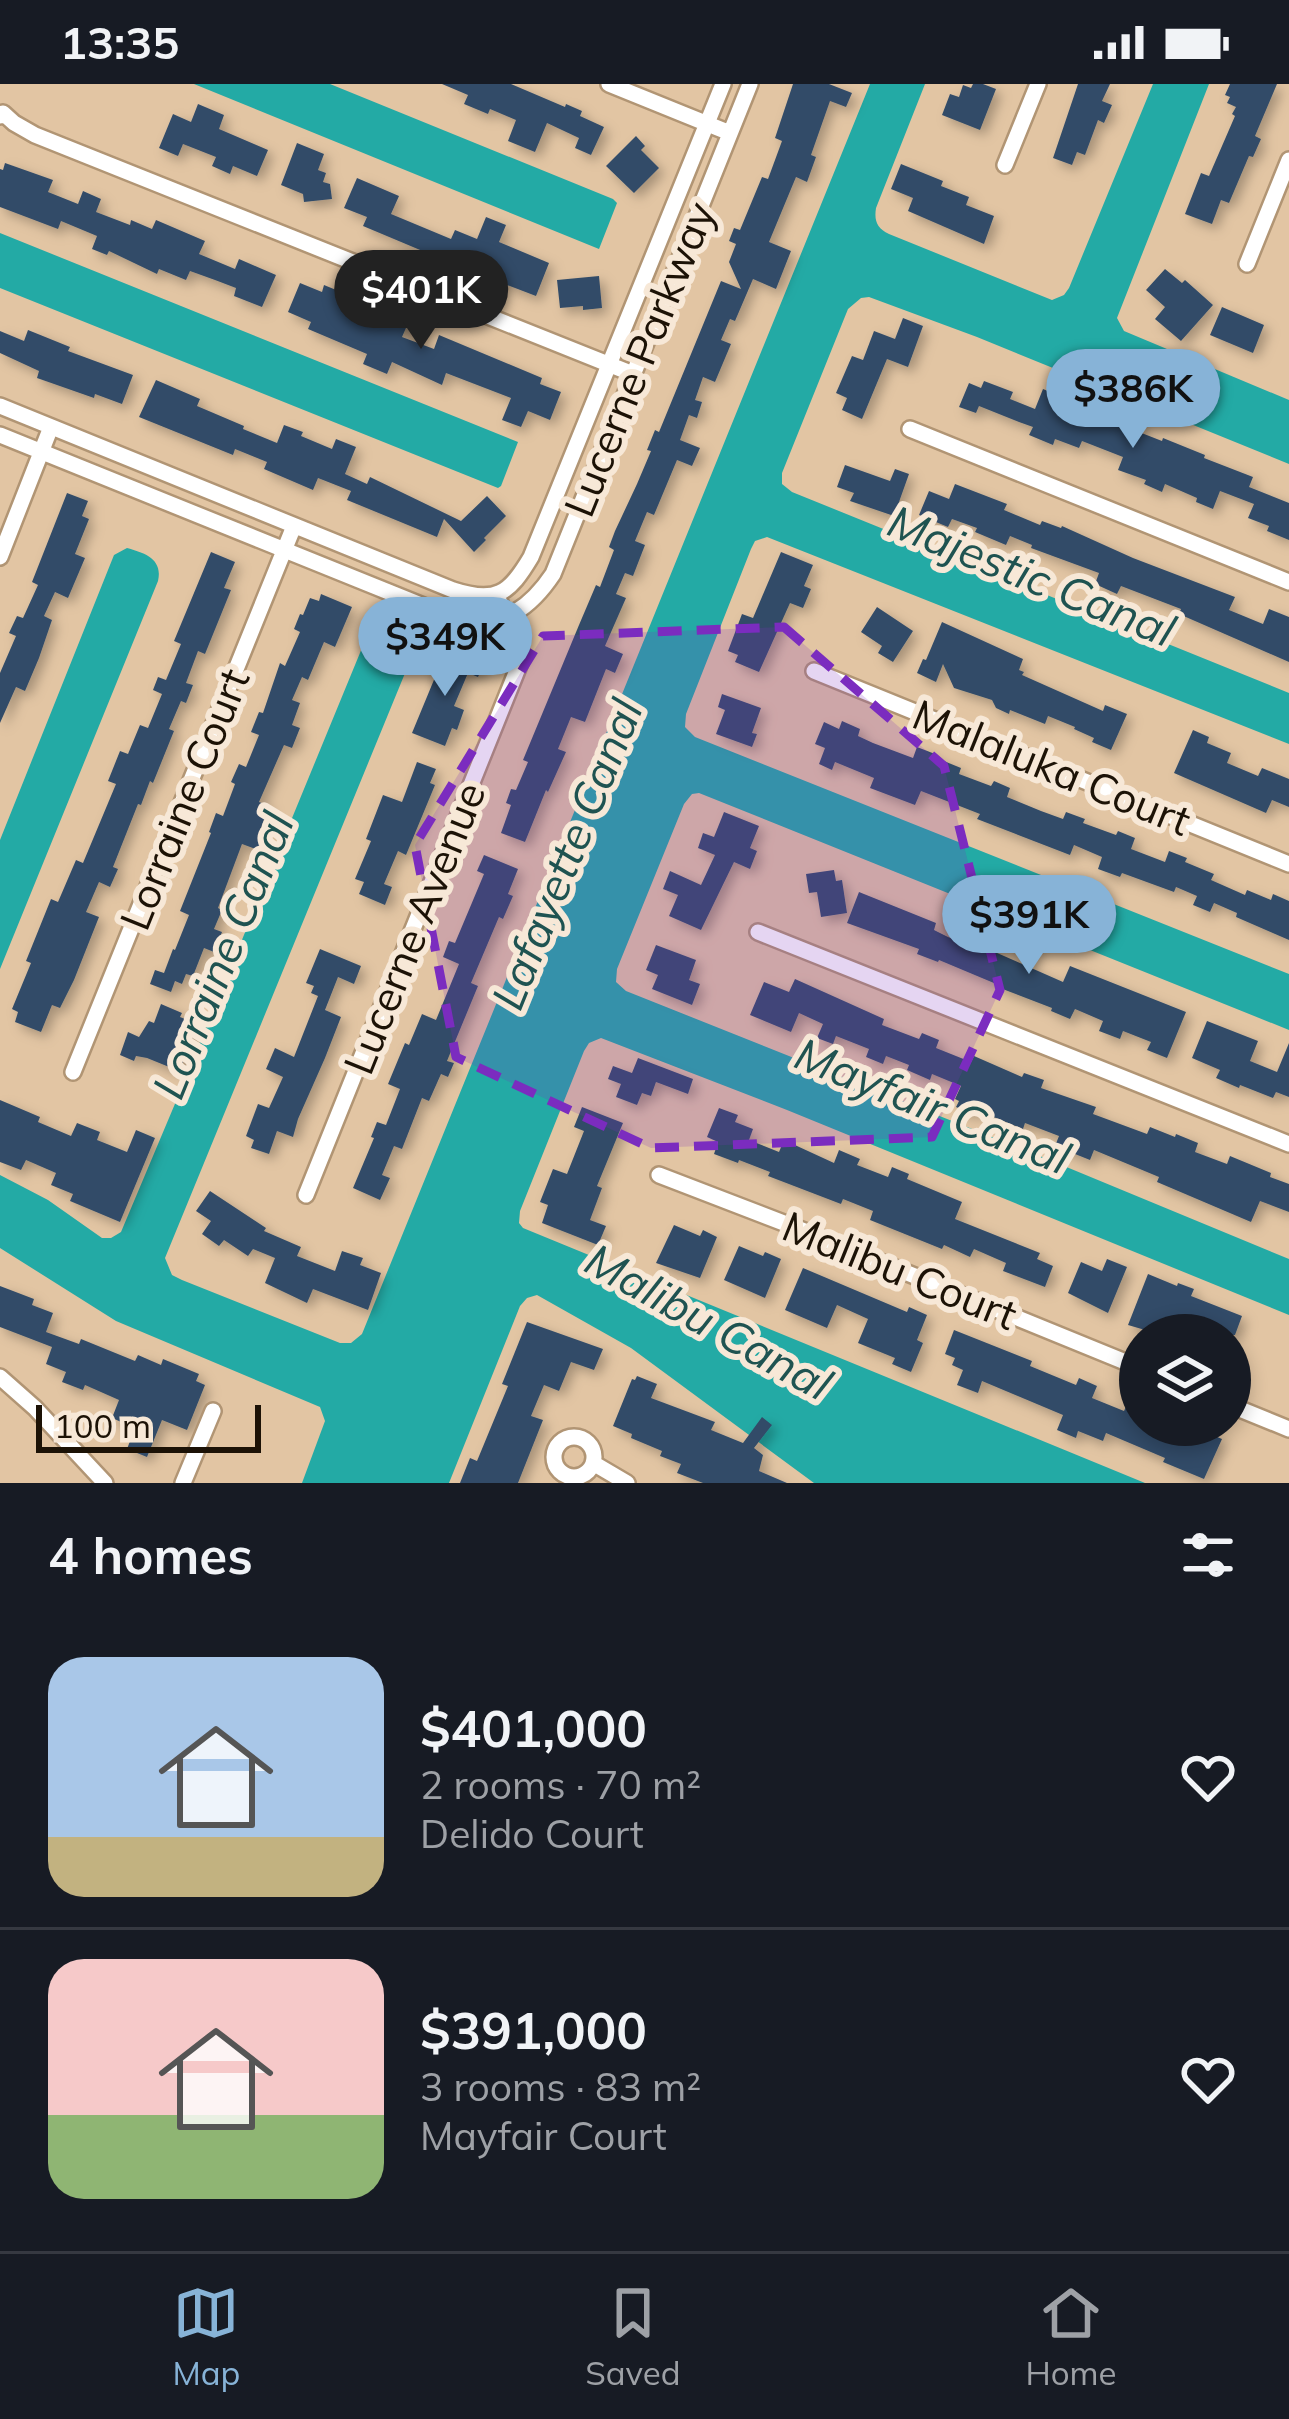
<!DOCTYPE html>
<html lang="en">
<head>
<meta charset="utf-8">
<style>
  :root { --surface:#171b24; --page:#20242c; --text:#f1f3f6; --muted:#9ea1a6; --line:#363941; --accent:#87b3d7 }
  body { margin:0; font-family:Mulish,sans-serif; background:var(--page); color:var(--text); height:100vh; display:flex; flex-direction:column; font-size:45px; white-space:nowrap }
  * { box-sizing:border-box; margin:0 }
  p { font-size:39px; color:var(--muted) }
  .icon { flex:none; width:66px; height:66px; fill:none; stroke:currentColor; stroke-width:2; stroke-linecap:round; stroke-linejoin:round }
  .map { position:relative; height:1399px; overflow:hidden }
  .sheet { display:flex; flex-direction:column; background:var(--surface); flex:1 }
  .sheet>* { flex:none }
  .buttons { position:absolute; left:1119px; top:1230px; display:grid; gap:24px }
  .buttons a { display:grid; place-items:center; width:132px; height:132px; border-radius:50%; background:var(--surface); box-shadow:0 6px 18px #0003; font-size:60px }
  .scale { position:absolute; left:36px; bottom:30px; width:225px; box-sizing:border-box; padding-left:12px; border:6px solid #1c1206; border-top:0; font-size:33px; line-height:42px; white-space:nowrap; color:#1c1206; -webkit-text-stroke:9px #f7e8d7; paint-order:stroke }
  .price { position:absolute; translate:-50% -102px; padding:0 27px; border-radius:42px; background:var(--accent); color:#111; font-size:39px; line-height:78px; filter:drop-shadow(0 3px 6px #0008) }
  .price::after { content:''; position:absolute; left:50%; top:72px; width:36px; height:27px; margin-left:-18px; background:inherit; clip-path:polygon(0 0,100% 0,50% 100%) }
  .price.selected { background:#222; color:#fff }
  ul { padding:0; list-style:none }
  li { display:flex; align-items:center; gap:36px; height:300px; padding:0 48px }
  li+li { border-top:3px solid var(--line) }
  li span { display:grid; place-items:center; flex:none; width:336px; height:240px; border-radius:36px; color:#555 }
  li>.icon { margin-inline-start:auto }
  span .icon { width:144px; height:144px; fill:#fffc; stroke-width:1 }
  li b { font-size:51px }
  h2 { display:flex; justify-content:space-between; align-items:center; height:144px; padding:0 48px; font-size:51px }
  .status { display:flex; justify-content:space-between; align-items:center; height:84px; padding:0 60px; background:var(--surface); direction:ltr }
  .status svg { height:33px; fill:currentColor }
  .dock { display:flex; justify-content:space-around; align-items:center; height:168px; border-top:3px solid var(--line); background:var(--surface); font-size:33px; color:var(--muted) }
  .dock a { display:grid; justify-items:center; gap:6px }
  .dock .selected { color:var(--accent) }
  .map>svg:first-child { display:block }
  .water { fill:#23aaa5 }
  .building { fill:#334c68; filter:url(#shadow) }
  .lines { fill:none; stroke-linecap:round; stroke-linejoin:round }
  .minor-casing { stroke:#b19574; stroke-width:20 }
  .minor { stroke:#fff; stroke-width:15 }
  .marked { fill:#7b2cbf; fill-opacity:0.2; stroke:#7b2cbf; stroke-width:9; stroke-dasharray:24 15; stroke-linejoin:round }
  .labels { text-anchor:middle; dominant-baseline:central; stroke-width:12; stroke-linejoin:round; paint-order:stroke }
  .street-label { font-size:42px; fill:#1c1206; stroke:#f7e8d7 }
  .water-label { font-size:45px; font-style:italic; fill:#1f5351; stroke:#f7e8d7 }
</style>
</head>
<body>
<div class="status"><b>13:35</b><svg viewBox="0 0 49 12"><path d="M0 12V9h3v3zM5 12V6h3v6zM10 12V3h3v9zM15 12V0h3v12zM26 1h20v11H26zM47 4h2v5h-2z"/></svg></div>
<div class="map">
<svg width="1289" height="1399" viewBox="0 0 1289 1399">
  <defs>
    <filter id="shadow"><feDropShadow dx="5.5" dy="5.5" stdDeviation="6" flood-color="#0004"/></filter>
  </defs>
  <rect width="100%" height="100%" fill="#e2c5a3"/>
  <!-- water -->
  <path class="water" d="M194,0H330L613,115L617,119L599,165Z
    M870,0H925L876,124C874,137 877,144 889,150L1052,216L1064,211L1069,204L1153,0H1209L1117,234L1124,247L1289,316V380L977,253L869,213L861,214L848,225L782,389V400L792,408L1289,609V660L767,453L755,457L751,465L686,630L685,643L695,653L1289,890V946L699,709L692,710L684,720L617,885L616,898L626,907L1035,1070L1289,1175V1231L787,1026L601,954L589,959L584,967L520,1127L519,1139L523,1144L1145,1399H814L631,1264L537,1211L527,1214L520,1222L449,1399H302L325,1337L320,1323L116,1237L0,1164V1091L48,1116L102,1154H111L121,1148L177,1015L159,1006L162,998L181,1004L362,564L369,561L410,577L165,1174L172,1191L182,1196L340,1259H351L362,1250Z
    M0,149L518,358L501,402L498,404L0,204Z
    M127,464C145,469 163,475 158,497L0,885V756L114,471Z"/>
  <!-- building -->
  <path class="building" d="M442,0H511L565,23L566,20L582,27L580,32L604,43L591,71L575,64L579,54L547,39L535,68L508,57L516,36L490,25L488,30L464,20L468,11Z
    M793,0H829L852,9L846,23L830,17L811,71L816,73L807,98L796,93L769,158L791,167L776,205L753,195L735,237L730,235L721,256L731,260L715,298L703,293L695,316L702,318L697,334L689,331L680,356L700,364L692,382L677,376L654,431L647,428L635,457L645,461L633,492L625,489L616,510L626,514L605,562L623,570L615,589L606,585L585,638L571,633L558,665L566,668L548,708L546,706L525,758L501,749L511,721L506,719L511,705L516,706L528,678L523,676L579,541L596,501L600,503L614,466L609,463L615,447L637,400L651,367L647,366L655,346L659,348L721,197L741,205L729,178L736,160L729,157L734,144L740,146L762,93L768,95L782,57L775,54Z
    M973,0H983L996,5L980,46L942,31L950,10L959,13L963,1L971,4Z
    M1078,0H1110L1102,17L1112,21L1104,39L1098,36L1085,71L1077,68L1072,81L1053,74Z
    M1230,0H1277L1255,52L1261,55L1253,73L1249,72L1229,119L1221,116L1212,140L1185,130L1201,89L1209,92L1235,32L1232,30L1236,23L1227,19L1230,13L1225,11Z
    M198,20L224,31L219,45L268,66L257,92L233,82L230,90L212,82L216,73L183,60L178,72L159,64L173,30L191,38Z
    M636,52L645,62L641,66L659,84L634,109L606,82Z
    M297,59L324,70L318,86L326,89L323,98L330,100L332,115L304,118L303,110L281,101Z
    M5,79L53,96L48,108L78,120L83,107L101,115L96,128L130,141L131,136L152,145L156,136L205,157L199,170L235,185L239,175L276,191L262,223L234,212L236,204L215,196L190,187L186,196L159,185L157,190L109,167L107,171L92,165L97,152L61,137L58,145L0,123V85L3,86Z
    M901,80L943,97L941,102L969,113L966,121L994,132L984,160L908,127L913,114L891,105Z
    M357,94L399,112L391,130L451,155L455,146L477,155L486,133L506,141L499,158L549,179L536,212L465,185L467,180L434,166L432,171L363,142L367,133L344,124Z
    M1165,185L1182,199L1185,196L1213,221L1181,257L1155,235L1165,223L1146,206Z
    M599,192L602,224L583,226V222L560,224L557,196Z
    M300,199L322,208L324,201L358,215L353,227L381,238L386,227L409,237L402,253L434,265L439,251L542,294L540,300L561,308L550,336L528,327L521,343L502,336L511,314L446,289L442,301L392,278L387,290L363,280L367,270L308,245L311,238L288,228Z
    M1222,223L1264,241L1253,269L1210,251Z
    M903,234L923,242L908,283L887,275L862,335L842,326L847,314L836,309L852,272L863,276L874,247L895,255Z
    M28,246L70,263L68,267L133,291L122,320L95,310L94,314L37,294L39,287L0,269V247L24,257Z
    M156,296L200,315L197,322L244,342L243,345L277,359L284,341L303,348L301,352L332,365L336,355L356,363L345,390L367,400L370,393L461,437L487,412L506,432L484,454L486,456L474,468L444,435L437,453L347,416L351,407L318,394L313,406L264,385L267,378L235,365L233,371L139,333Z
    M984,297L1013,308L1010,315L1035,325L1043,305L1094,326L1093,330L1162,357L1163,354L1205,371L1204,374L1253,393L1249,403L1289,419V456L1267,447L1269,442L1248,434L1254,420L1220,407L1213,425L1196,418L1197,414L1165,400L1162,408L1144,400L1146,396L1118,386L1123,373L1082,357L1079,364L1055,355L1053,361L1029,351L1033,343L1019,338L979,322L976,329L959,323L969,299L981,304Z
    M845,381L890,397L895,385L909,390L894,432L850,417L854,409L837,403Z
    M955,400L1007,420L1004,426L1040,441L1042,437L1061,444L1062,442L1133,474L1235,513L1229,526L1263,540L1269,525L1289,533V578L1179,530L1181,525L1121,502L1117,510L1095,500L1099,489L1031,464L1032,461L1010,452L1006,461L975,448L977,444L952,435L948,443L919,431L929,407L949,415Z
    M67,409L88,417L82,432L89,435L75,470L85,474L68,514L55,508L44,532L52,536L39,574L25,607L16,603L0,639V589L16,552L9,549L17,532L23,534L38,501L32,498Z
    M211,468L235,478L224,504L231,506L205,570L198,567L186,599L193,601L186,619L181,617L169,645L174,647L153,699L150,697L141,721L138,720L113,783L118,785L110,803L99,798L86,828L99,833L74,896L60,924L52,921L41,948L15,938L18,928L12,925L31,879L26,877L51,815L58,818L76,776L83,779L116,700L108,697L120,667L128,670L140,641L148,644L162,610L153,606L158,593L166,596L181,560L174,557Z
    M781,468L813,481L804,502L811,505L803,524L790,519L759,588L735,578L738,571L728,567L742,530L753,534Z
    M321,510L352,523L335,563L324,558L308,596L302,593L292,616L300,619L292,641L300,644L292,664L284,661L259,718L269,722L258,752L265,754L261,767L242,760L218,824L222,826L214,845L222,848L214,868L204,864L193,892L186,890L182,900L175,897L171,908L150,900L155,886L164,889L173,865L175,866L189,831L180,827L211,749L209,748L216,729L223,732L235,700L231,698L239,680L246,683L259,651L251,648L259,628L263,629L280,579L285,582L300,548L294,545L300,530L303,531L310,514L319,517Z
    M877,523L913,547L893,578L878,569L882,562L861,548Z
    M942,538L1023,575L1019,586L1024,588L1022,591L1103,627L1105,621L1127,630L1111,666L1092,658L1094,654L1074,645L1075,643L1048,632L1045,640L1010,626L1009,630L996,624L992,616L954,604L943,580L936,598L917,589L923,575L926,576Z
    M454,567L484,580L478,593L468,589L454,622L464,626L457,646L452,644L445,662L412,649L443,574L450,577Z
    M722,610L761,624L752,649L757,650L752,663L716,650L725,626L718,623Z
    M842,637L860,645L858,652L873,659L913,674L917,663L935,670L934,673L961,684L959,690L991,702L994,697L1010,704L1007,713L1041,727L1063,735L1066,728L1085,735L1083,739L1116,751L1118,747L1135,754L1131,765L1165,778L1169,767L1187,774L1185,778L1214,790L1211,796L1245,811L1247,806L1271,816L1273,810L1289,817V856L1236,833L1237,829L1214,819L1210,828L1193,821L1197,812L1176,803L1174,808L1122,789L1120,793L1098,785L1102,773L1074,761L1070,771L977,735L980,730L921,707L915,721L870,704L874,694L835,678L832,686L819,680L825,664L815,660L824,638L839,645Z
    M1193,646L1209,653L1207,659L1231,669L1227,679L1258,692L1262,684L1289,695V723L1272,716L1266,729L1174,689Z
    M417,678L436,685L430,699L435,701L406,771L398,767L384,800L392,803L385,821L359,810L364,798L355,795L371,757L366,755L383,711L402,718Z
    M724,728L759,742L750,764L757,767L750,785L734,778L701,846L669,832L678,811L663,805L670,787L701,801L715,771L698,764L703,749L714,753Z
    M484,771L518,785L508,810L513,812L503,835L499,833L471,899L478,902L447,977L454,979L448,993L441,990L429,1017L422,1014L402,1065L394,1062L382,1091L390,1094L380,1116L353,1104L374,1054L371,1053L377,1038L386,1041L400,1005L388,1000L405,959L409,961L422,930L436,936L459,880L443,873L449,857L455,859L471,821L484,790L477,787Z
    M834,786L836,797L842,796L847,829L821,833L817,808L809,809L806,790Z
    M859,808L936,839L934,846L948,853L970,862L973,855L990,861L988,865L1063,898L1070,882L1186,928L1167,974L1147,966L1151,958L1123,947L1120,955L1099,947L1103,937L1075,925L1070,935L1051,927L1052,924L1000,904L1001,902L939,876L938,878L917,870L919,865L847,839Z
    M656,861L696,876L689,896L700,900L692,921L652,905L658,891L646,886Z
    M320,865L361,882L354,900L338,893L325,926L341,933L325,974L298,1035L293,1053L277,1047L269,1070L251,1064L254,1056L246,1052L258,1020L269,1024L283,993L266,985L275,964L294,973L318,912L311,909L314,902L306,899Z
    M795,895L884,935L882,941L919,955L922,949L939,956L936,964L971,978L974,972L1022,993L1024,989L1044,996L1041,1004L1096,1023L1093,1030L1147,1050L1150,1043L1175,1053L1176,1050L1198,1059L1195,1068L1227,1080L1230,1072L1271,1089L1270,1093L1289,1100V1128L1260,1117L1251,1138L1157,1098L1159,1093L1094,1066L1090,1076L1055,1062L1059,1052L1025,1039L1023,1045L974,1025L972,1030L956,1023L959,1017L955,1015L961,1002L932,990L930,996L907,986L909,981L886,972L883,980L866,973L869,965L836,952L833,960L817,954L823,940L799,929L791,948L750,931L764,898L789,908Z
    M161,920L182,929L180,933L198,940L179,987L147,974L136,972L134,977L120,971L128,948L139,953L149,937L154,939Z
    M1207,937L1258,957L1250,977L1277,988L1289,959V1013L1276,1008L1273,1014L1240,1001L1239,1004L1216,994L1220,986L1192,974Z
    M638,974L693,995L688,1010L656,998L651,1012L642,1009L637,1021L616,1013L621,1000L608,995L613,982L632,989Z
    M0,1016L40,1033L38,1038L71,1052L77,1039L100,1048L97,1056L127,1068L136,1046L155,1054L120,1138L70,1117L73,1110L51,1101L56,1089L26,1076L21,1086L0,1078Z
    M582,1023L623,1039L597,1102L602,1104L590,1136L606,1142L598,1161L542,1139L548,1121L540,1118L553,1085L567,1090L584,1047L574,1043Z
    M719,1024L738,1031L735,1038L753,1045L749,1056L779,1068L784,1056L834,1079L839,1066L860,1075L857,1081L888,1093L892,1083L909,1090L907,1095L962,1118L955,1135L1040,1169L1037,1175L1053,1182L1045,1203L1003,1187L1006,1179L974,1165L970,1173L944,1161L942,1165L870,1136L873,1127L843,1115L841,1120L768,1092L770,1088L739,1076L738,1079L714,1070L718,1058L707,1053Z
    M210,1107L266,1144L264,1147L301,1163L297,1172L335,1187L342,1167L363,1174L360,1181L381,1189L368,1226L313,1205L307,1219L265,1199L275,1174L253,1165L248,1172L224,1156L219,1162L202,1150L211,1137L196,1127Z
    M674,1141L700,1152L703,1146L717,1153L700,1194L656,1179Z
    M739,1162L763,1172L765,1168L781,1175L765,1214L724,1196Z
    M1107,1175L1127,1183L1108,1229L1068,1209L1081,1178L1102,1187Z
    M803,1184L907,1228L909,1223L927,1231L917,1256L923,1259L911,1288L892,1280L895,1274L858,1259L868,1235L837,1221L827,1244L785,1226Z
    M1148,1190L1177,1202L1178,1199L1194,1205L1191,1212L1242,1232L1235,1251H1162L1128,1241Z
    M0,1202L34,1215L32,1221L53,1229L46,1248L79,1260L81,1255L135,1277L138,1271L161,1281L163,1275L199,1290L196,1297L205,1301L187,1346L162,1336L147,1373L127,1365L135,1344L112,1334L119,1316L85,1301L83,1306L62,1298L66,1288L46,1280L52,1263L0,1243Z
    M527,1238L603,1265L594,1286L571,1278L559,1307L544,1301L531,1332L543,1336L518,1399H460L470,1374L477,1377L508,1302L502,1300Z
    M954,1246L1032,1277L1030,1282L1076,1301L1079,1294L1097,1302L1092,1314L1124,1327L1129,1316L1140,1321V1341H1165L1199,1355L1203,1347L1222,1355L1204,1395L1163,1378L1165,1374L1106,1349L1103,1357L1078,1347L1076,1354L1057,1346L1063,1331L982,1297L978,1309L957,1301L963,1286L952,1281L955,1274L945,1270Z
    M637,1292L657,1300L651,1314L715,1338L711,1346L743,1359L762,1333L772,1341L754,1364L763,1371L759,1387L787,1399H703L677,1389L681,1380L660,1372L662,1367L631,1354L632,1350L613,1342L632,1295L635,1296Z"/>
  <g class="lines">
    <defs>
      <path id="minor" d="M609,0L730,49
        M0,32L3,29L14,39L35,51L633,290
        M1005,81L1038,0
        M1247,180L1289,76
        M0,322L453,506C496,520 509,510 531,473L723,0
        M910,345L1289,498
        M0,351L463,538C504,543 531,523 553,490L750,0
        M0,473L51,343
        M814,587L1289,780
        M758,848L1289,1060
        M73,988L294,442
        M659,1091L802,1146L1140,1284
        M306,1111L520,579L518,559L496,510
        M0,1293L35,1324L105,1399
        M1230,1321L1289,1345
        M554 1373a20 20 0 1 1 40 0a20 20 0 1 1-40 0Z
        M593,1379L627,1399
        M183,1399L213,1327"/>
    </defs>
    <!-- minor casing -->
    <use href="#minor" class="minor-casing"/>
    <!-- minor -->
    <use href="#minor" class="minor"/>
  </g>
  <!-- marked area -->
  <path class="marked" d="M784,543L944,682L1000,906L932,1053L651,1064L456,973L415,761L543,552Z"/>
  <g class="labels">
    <!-- street labels -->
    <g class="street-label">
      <text transform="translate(639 275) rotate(-68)">Lucerne Parkway</text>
      <text transform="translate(1052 683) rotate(22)">Malaluka Court</text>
      <text transform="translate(184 715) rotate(-68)">Lorraine Court</text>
      <text transform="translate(414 844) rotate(-68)">Lucerne Avenue</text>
      <text transform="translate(900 1186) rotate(22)">Malibu Court</text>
    </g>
    <!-- water labels -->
    <g class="water-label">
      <text transform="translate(1032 491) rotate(22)">Majestic Canal</text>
      <text transform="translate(566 770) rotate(-68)">Lafayette Canal</text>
      <text transform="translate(222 871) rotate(-68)">Lorraine Canal</text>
      <text transform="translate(933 1021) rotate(22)">Mayfair Canal</text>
      <text transform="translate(709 1237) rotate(29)">Malibu Canal</text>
    </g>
  </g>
</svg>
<div class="buttons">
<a><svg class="icon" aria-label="layers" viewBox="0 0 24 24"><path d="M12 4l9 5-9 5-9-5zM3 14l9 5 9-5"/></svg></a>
</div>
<div class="scale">100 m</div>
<b class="price selected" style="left:421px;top:268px">$401K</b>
<b class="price" style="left:1133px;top:367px">$386K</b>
<b class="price" style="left:445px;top:615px">$349K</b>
<b class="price" style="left:1029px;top:893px">$391K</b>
</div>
<section class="sheet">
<h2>4 homes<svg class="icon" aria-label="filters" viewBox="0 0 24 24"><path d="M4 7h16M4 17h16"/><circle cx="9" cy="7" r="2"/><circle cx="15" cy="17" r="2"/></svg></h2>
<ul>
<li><span style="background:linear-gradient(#a9c7e8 75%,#c2b280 0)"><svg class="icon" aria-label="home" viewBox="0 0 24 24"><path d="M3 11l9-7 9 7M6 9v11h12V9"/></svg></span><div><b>$401,000</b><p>2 rooms · 70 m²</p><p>Delido Court</p></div><svg class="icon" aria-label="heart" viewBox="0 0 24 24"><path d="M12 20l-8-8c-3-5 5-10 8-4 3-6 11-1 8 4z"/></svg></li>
<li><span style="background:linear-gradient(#f6c9c9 65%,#8fb573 0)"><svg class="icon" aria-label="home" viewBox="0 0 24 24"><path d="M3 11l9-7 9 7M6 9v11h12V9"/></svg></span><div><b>$391,000</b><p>3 rooms · 83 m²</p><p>Mayfair Court</p></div><svg class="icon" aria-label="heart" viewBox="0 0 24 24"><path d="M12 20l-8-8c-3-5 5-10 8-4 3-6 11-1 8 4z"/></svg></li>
</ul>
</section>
<nav class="dock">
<a class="selected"><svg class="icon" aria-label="map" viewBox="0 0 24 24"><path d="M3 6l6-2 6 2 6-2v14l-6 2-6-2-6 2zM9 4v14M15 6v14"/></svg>Map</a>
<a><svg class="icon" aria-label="saved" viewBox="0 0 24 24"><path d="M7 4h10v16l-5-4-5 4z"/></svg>Saved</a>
<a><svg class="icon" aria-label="home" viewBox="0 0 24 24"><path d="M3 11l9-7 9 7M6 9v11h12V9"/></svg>Home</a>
</nav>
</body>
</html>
